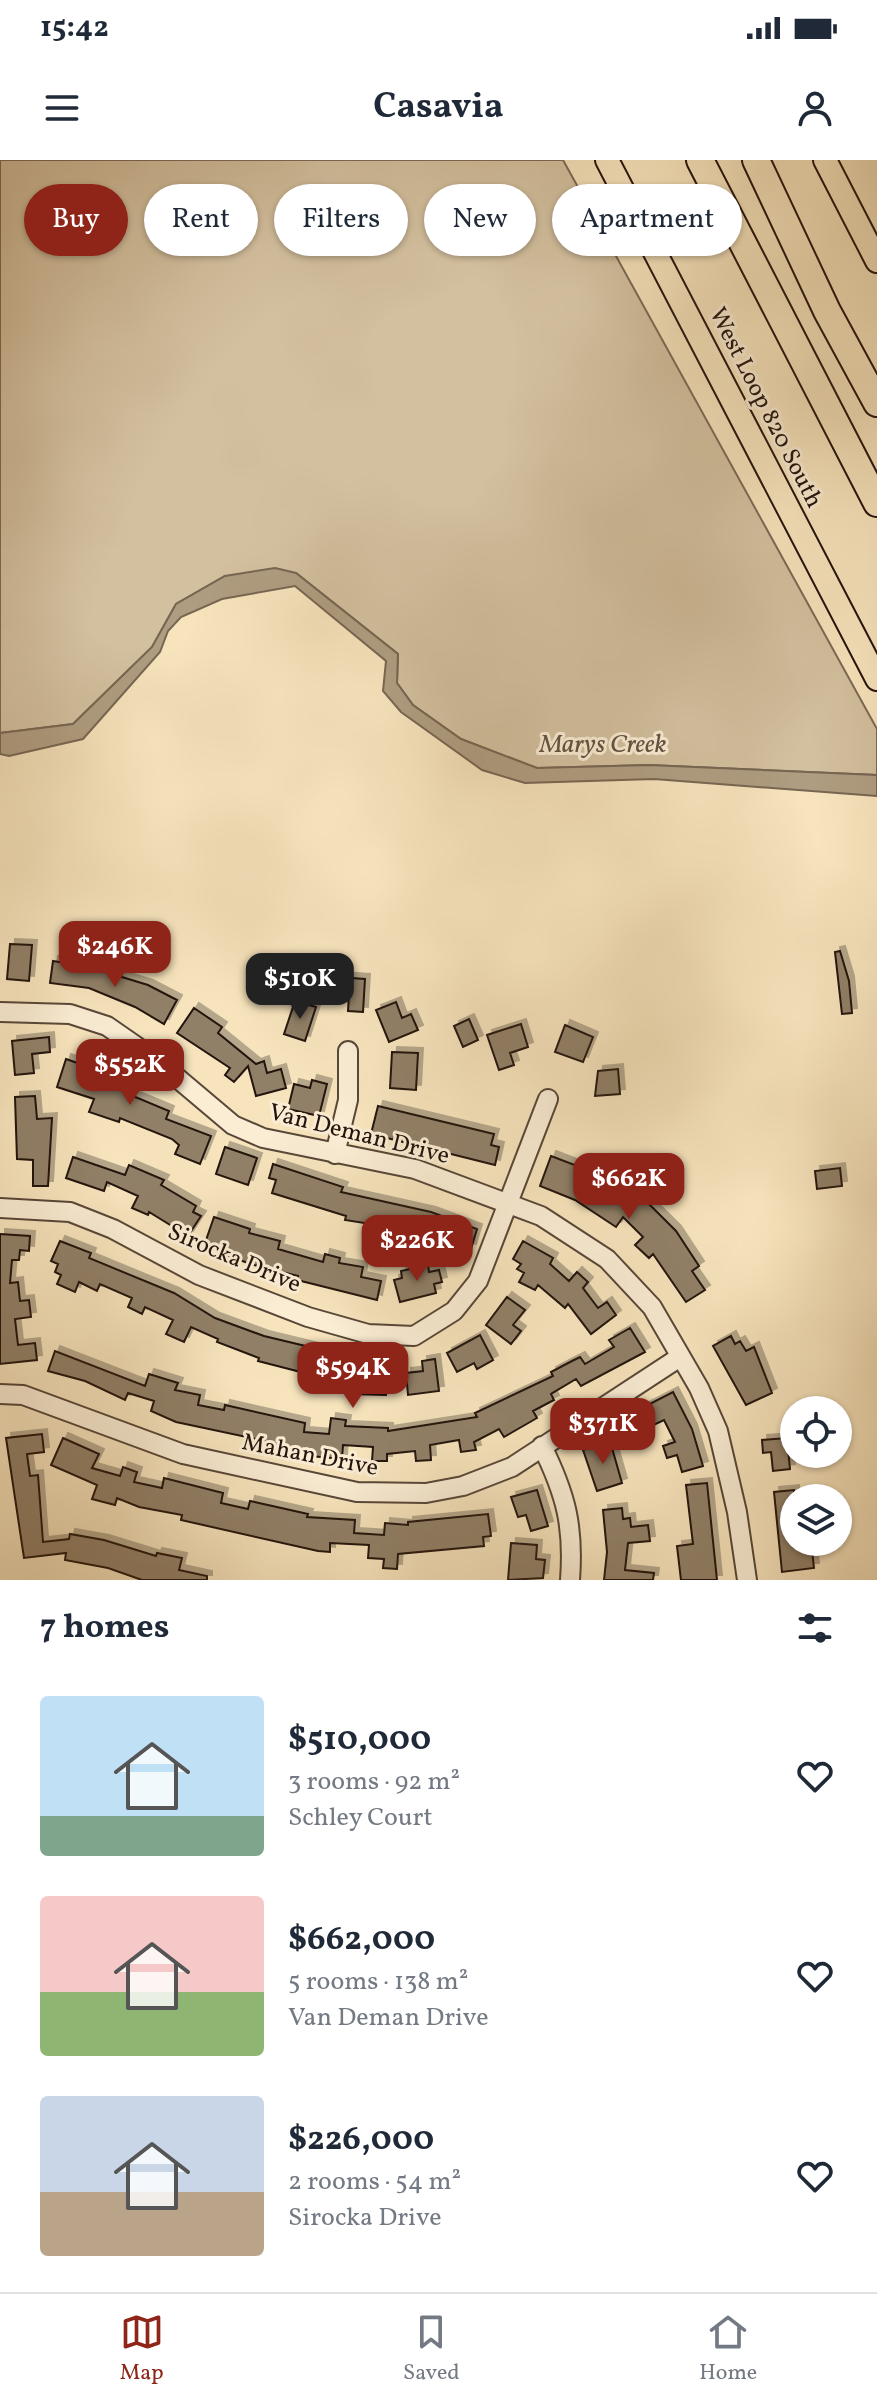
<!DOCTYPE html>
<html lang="en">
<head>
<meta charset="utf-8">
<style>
  :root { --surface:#fff; --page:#f2f2f3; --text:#1f2937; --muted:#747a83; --line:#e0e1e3; --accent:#8f2418 }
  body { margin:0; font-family:Vollkorn,serif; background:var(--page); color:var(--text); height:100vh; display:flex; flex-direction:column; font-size:30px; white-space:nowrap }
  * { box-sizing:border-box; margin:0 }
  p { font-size:26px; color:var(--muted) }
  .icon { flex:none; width:44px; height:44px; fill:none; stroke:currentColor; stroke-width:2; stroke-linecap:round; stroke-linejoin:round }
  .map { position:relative; height:1420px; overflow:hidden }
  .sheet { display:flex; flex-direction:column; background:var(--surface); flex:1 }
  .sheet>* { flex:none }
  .banner { position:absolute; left:24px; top:24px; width:830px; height:72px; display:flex; gap:16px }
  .tools { position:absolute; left:780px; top:1236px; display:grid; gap:16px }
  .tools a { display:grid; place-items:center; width:72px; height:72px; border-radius:50%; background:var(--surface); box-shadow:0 2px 6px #0004; font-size:40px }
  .price { position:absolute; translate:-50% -68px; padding:0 18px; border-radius:16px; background:var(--accent); color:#fff; font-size:26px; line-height:52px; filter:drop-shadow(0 2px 4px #0008) }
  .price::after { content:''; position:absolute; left:50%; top:48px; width:24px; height:18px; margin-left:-12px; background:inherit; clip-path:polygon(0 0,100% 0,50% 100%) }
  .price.active { background:#222; color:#fff }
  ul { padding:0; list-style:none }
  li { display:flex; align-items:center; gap:24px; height:200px; padding:0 40px }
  li span { display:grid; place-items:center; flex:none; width:224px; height:160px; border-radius:8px; color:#555 }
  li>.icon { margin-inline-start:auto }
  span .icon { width:96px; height:96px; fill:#fffc; stroke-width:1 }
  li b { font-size:34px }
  h2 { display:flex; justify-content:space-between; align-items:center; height:96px; padding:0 40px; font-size:34px }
  .chip { padding:0 28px; border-radius:36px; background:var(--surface); box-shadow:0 2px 6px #0004; font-size:28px; line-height:72px }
  .chip.active { background:var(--accent); color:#fff }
  .status { display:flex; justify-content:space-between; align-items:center; height:56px; padding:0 40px; background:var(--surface); direction:ltr }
  .status svg { height:22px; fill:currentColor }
  header { display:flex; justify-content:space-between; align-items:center; height:104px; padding:0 40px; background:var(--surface); font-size:36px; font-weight:700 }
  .dock { display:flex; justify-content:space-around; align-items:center; height:112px; border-top:2px solid var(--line); background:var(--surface); font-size:22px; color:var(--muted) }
  .dock a { display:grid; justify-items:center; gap:4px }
  .dock .active { color:var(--accent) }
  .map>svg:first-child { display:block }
  .green { fill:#d3c09f; stroke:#7b6a56; stroke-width:2 }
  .water { fill:#af9d81; stroke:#776652; stroke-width:2 }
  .building { fill:#918068; stroke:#23130c; stroke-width:2; filter:url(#shadow) }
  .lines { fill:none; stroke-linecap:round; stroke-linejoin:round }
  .minor-casing { stroke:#584738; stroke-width:22 }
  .major-casing { stroke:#23130c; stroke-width:26 }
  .highway-casing { stroke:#23130c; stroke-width:30 }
  .minor { stroke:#faedd4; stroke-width:18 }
  .major { stroke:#f7e4bd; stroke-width:22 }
  .highway { stroke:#f7e4bd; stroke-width:26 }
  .labels { text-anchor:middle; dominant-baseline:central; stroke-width:6; stroke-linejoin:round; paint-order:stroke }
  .street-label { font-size:24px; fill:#23130c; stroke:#faedd4 }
  .water-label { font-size:26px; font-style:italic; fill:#625141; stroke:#faedd4 }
</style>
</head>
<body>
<div class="status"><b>15:42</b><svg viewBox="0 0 49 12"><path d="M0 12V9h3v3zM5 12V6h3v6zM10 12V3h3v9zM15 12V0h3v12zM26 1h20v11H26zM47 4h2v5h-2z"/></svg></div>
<header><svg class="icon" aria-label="menu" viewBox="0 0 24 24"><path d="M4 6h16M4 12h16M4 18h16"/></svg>Casavia<svg class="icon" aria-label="person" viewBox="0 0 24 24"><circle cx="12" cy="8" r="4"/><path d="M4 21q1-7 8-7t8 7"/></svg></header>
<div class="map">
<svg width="877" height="1420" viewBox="0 0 877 1420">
  <defs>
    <filter id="shadow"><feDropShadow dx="5" dy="-5" stdDeviation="0" flood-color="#0004"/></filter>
  </defs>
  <rect width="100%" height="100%" fill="#f7e4bd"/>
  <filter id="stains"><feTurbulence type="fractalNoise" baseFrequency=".0025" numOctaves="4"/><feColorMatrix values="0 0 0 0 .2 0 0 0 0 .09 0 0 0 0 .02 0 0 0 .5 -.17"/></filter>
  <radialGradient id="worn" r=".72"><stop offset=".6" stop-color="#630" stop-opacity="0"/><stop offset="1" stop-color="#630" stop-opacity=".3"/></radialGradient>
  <!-- green -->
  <path class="green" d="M0,0H563L877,569V615L649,605L537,608L461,579L413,545L397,523L398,494L296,413L225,416L176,444L152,487L73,564L0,573Z"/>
  <!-- water -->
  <path class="water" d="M275,408L296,413L398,494L397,523L413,545L461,579L537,608L649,605L877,615V636L654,619L525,623L482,610L401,552L383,531L386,501L295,426L222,439L181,457L168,471L160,492L83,579L9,596L0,594V573L73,564L152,487L176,444L225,416Z"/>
  <!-- building -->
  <path class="building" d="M10,784L32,785L29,821L7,819Z
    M840,791L849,821L852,853L842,854L835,792Z
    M53,801L86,806L148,825L177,840L164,864L135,847L89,828L50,823Z
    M336,817L365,819L363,852L348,851L349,834L335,833Z
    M295,841L316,847L305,881L284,874Z
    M396,842L402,858L411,854L418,870L389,882L376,850Z
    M194,848L222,867L218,873L256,904L264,901L267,913L281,909L286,928L256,936L248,906L234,922L225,915L230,908L177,873Z
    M469,859L478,880L463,887L454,866Z
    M521,864L528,887L510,893L514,905L499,910L487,875Z
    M565,865L593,877L583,902L555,892Z
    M49,877L50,892L32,894L34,913L15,915L12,881Z
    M392,892L418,893L416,930L390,928Z
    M66,899L103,912L106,905L122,911L118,922L131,927L128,934L169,951L166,959L211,976L200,1004L175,994L179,985L172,979L120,958L119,962L89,952L94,939L57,927Z
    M618,909L620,934L595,936L598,911Z
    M312,920L327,924L319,956L288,949L294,924L310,928Z
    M35,936L37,959L52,958L48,1026H33V1000L17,999L15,937Z
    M378,946L494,974L491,985L499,987L495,1005L371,974Z
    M225,987L257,998L248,1025L216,1014Z
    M551,996L588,1010L586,1016L616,1036L623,1026L646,1041L676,1071L699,1106L692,1111L705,1130L686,1142L653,1094L649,1098L635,1085L643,1077L623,1057L616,1067L575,1040L540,1026Z
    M73,997L125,1015L129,1005L164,1020L161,1025L196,1046L193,1052L201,1056L188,1076L149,1052L148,1055L132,1048L138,1036L107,1022L104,1031L66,1018Z
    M273,1004L343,1027L341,1032L431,1052L477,1069L471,1089L453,1083L450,1093L407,1078L409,1070L345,1060L346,1056L272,1033L276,1020L269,1018Z
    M840,1008L842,1026L817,1029L815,1011Z
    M214,1057L250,1069L249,1073L280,1081L278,1089L323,1102L325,1094L340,1098L339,1103L363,1107L361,1117L381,1121L377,1140L297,1120L298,1116L250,1104L204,1086Z
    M0,1074L30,1076L29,1091L20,1090L19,1100H12L10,1123L18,1122L20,1141L29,1140L31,1157L15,1159L18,1185L35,1183L37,1200L0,1204Z
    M60,1081L91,1093L89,1098L174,1133L215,1158L264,1176L343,1195L341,1204L387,1205L386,1235L351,1234V1225L258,1201L259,1198L217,1182L218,1179L191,1167L184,1182L166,1174L173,1160L145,1147L142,1154L128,1147L132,1138L100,1124L97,1131L79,1122L75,1132L57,1124L61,1115L55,1112L58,1104L51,1101Z
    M523,1081L553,1098L550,1104L569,1121L577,1112L588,1122L583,1128L598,1148L607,1142L616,1155L591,1174L568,1144L565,1148L538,1125L535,1130L519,1122L524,1113L517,1109L521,1104L513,1099Z
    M428,1105L429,1112L439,1110L442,1122L434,1124L436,1133L400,1142L394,1120L402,1118L401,1111Z
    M507,1137L525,1150L513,1165L521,1171L511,1184L486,1165Z
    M630,1168L645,1192L581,1226L576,1219L551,1234L554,1240L533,1251L537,1258L504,1277L499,1269L474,1282L476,1290L461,1292L459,1280L430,1285L431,1300L416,1301L415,1291L387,1294V1301H372L373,1287L343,1285L342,1299L310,1296L265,1285V1281L176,1262L151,1251L154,1241L128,1233L125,1240L85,1221L48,1211L55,1191L145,1226L149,1214L178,1223L175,1230L200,1235L198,1245L224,1250L225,1245L305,1263L304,1272L329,1274L331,1258L346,1260L345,1266L388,1268V1271L477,1257L475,1253L553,1216L551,1212L572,1201L580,1197L585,1204L614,1187L609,1180Z
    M480,1175L493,1200L477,1209L474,1203L457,1212L447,1193Z
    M731,1176L735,1184L740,1181L746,1191L754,1187L772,1233L746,1245L713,1186Z
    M435,1199L439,1231L408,1235L406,1213L423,1211L422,1201Z
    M673,1232L692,1269L703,1306L682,1312L677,1295L667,1298L663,1286L675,1282L664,1260L645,1269L636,1251Z
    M42,1274L44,1292L27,1294L30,1316L38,1315L43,1382L69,1379L70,1374L104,1380L156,1396L157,1393L182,1398L179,1410L207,1416V1420H142L108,1408L65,1400L66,1393L24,1398L6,1278Z
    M63,1278L99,1294L92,1308L120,1316L123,1307L137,1312L134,1322L162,1328L164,1318L223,1333L221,1343L248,1349L250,1341L308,1354L307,1357L355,1360L354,1373L384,1375L385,1363L408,1365V1362L488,1354L491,1376L483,1377L484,1386L398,1394L397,1409L383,1408L384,1399L368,1398L369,1385L330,1383V1392L318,1391L181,1360L182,1355L139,1347L117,1338L115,1345L92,1339L97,1325L51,1305Z
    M787,1278L790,1309L773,1311L771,1292L763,1293L762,1280Z
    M610,1281L622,1323L597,1331L583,1290Z
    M707,1323L717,1420H681L677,1386L693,1384L686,1325Z
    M537,1330L548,1366L531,1371L526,1355L518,1357L511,1337Z
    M794,1330V1382H811L814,1408L782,1412L774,1332Z
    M622,1348L623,1359L630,1358L631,1367L648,1365L650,1381L628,1383L625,1410L654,1413L653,1420H604L607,1392L603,1350Z
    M511,1383L537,1385L536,1399L545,1400L543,1418L508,1420Z"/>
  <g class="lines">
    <defs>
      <path id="minor" d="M0,852L70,854L107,866L156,900L233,965L263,978L415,1009L541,1056L607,1099L652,1147L699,1228L718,1271L737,1352L747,1420
        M335,994L348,940V891
        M0,1048L70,1052L113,1069L199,1115L308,1157L368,1174L414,1176L454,1151L478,1121L548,939
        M0,1234L23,1235L183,1294L357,1332L426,1333L463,1326L512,1307L680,1197
        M542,1286C566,1335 574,1366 570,1420"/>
      <path id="major" d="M607,0L877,519
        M825,0L877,101"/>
      <path id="highway" d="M700,0L877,343
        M756,0L827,151L877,243"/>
    </defs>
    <!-- minor casing -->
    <use href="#minor" class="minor-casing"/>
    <!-- major casing -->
    <use href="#major" class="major-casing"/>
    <!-- highway casing -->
    <use href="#highway" class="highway-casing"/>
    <!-- minor -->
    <use href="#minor" class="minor"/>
    <!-- major -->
    <use href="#major" class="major"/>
    <!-- highway -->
    <use href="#highway" class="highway"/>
  </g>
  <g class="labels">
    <!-- street labels -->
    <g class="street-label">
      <text transform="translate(765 248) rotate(63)">West Loop 820 South</text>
      <text transform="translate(359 975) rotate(14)">Van Deman Drive</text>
      <text transform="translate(234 1099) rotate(23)">Sirocka Drive</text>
      <text transform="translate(310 1296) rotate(11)">Mahan Drive</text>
    </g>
    <!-- water labels -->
    <g class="water-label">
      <text x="603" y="585">Marys Creek</text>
    </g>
  </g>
  <rect width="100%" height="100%" filter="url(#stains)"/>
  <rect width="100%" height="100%" fill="url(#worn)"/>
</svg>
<div class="tools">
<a><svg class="icon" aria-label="locate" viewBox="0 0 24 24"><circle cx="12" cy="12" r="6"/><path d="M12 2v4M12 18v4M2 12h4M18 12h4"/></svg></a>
<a><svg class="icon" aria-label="layers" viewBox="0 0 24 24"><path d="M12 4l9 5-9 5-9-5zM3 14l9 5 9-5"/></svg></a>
</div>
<b class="price" style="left:115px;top:829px">$246K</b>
<b class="price active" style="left:300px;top:861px">$510K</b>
<b class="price" style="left:130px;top:947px">$552K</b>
<b class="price" style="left:629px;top:1061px">$662K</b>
<b class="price" style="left:417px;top:1123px">$226K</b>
<b class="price" style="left:353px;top:1250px">$594K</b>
<b class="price" style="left:603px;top:1306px">$371K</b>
<div class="banner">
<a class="chip active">Buy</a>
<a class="chip">Rent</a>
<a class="chip">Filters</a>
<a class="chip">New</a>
<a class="chip">Apartment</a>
</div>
</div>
<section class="sheet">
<h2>7 homes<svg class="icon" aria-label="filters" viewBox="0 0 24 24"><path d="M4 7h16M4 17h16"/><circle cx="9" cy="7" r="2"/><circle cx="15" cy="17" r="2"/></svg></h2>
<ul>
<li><span style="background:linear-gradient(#bfe0f5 75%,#7fa58c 0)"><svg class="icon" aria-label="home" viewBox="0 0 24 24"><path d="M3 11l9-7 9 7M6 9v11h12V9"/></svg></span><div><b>$510,000</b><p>3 rooms · 92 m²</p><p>Schley Court</p></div><svg class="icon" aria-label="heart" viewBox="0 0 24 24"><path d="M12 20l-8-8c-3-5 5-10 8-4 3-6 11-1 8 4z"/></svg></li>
<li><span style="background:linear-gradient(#f6c9c9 60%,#8fb573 0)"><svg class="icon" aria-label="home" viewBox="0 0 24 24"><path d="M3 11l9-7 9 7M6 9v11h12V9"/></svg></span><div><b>$662,000</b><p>5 rooms · 138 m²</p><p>Van Deman Drive</p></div><svg class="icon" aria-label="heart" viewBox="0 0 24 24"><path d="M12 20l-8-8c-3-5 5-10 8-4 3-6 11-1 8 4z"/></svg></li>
<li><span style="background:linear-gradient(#c9d6e8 60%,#b9a48a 0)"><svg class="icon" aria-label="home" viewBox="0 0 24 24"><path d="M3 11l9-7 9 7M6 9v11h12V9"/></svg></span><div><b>$226,000</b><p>2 rooms · 54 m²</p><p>Sirocka Drive</p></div><svg class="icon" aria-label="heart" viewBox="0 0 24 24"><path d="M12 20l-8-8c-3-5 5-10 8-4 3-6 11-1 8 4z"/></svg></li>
</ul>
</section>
<nav class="dock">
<a class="active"><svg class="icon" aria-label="map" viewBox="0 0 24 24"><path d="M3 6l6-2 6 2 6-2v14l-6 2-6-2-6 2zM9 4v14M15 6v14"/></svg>Map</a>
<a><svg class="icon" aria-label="saved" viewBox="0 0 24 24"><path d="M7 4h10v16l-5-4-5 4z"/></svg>Saved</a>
<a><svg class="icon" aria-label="home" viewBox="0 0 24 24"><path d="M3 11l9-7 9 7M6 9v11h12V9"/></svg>Home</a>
</nav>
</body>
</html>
